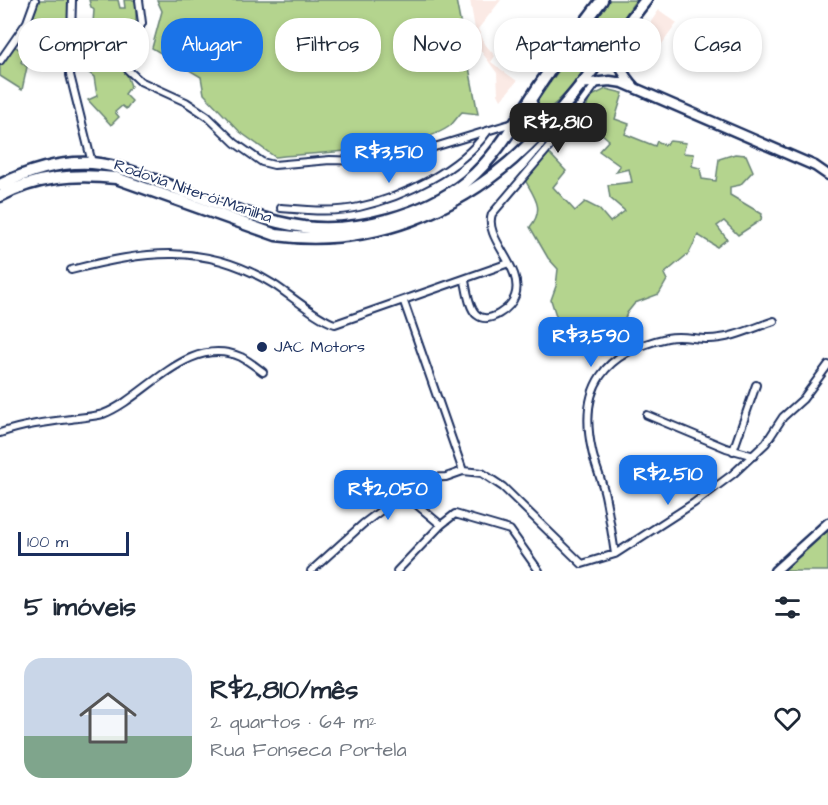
<!DOCTYPE html>
<html lang="pt">
<head>
<meta charset="utf-8">
<style>
  :root { --surface:#fff; --page:#f2f2f3; --text:#1f2937; --muted:#747a83; --line:#e0e1e3; --accent:#1a73e8 }
  body { margin:0; font-family:"Architects Daughter",sans-serif; background:var(--page); color:var(--text); height:100vh; display:flex; flex-direction:column; font-size:22px; white-space:nowrap }
  * { box-sizing:border-box; margin:0 }
  p { font-size:20px; color:var(--muted) }
  .icon { flex:none; width:33px; height:33px; fill:none; stroke:currentColor; stroke-width:2; stroke-linecap:round; stroke-linejoin:round }
  .map { position:relative; height:571px; overflow:hidden }
  .details { display:flex; flex-direction:column; background:var(--surface); flex:1 }
  .details>* { flex:none }
  .guide { position:absolute; left:18px; top:18px; width:792px; height:54px; display:flex; gap:12px }
  .scale { position:absolute; left:18px; bottom:15px; width:111px; box-sizing:border-box; padding-left:6px; border:3px solid #1b2f5e; border-top:0; font-size:16px; line-height:21px; white-space:nowrap; color:#1b2f5e; -webkit-text-stroke:4px #fff; paint-order:stroke }
  .price { position:absolute; translate:-50% -51px; padding:0 14px; border-radius:12px; background:var(--accent); color:#fff; font-size:20px; line-height:39px; filter:drop-shadow(0 2px 3px #0008) }
  .price::after { content:''; position:absolute; left:50%; top:36px; width:18px; height:14px; margin-left:-9px; background:inherit; clip-path:polygon(0 0,100% 0,50% 100%) }
  .price.selected { background:#222; color:#fff }
  ul { padding:0; list-style:none }
  li { display:flex; align-items:center; gap:18px; height:150px; padding:0 24px }
  li+li { border-top:2px solid var(--line) }
  li span { display:grid; place-items:center; flex:none; width:168px; height:120px; border-radius:18px; color:#555 }
  li>.icon { margin-inline-start:auto }
  span .icon { width:72px; height:72px; fill:#fffc; stroke-width:1 }
  li b { font-size:26px }
  h2 { display:flex; justify-content:space-between; align-items:center; height:72px; padding:0 24px; font-size:26px }
  .pill { padding:0 21px; border-radius:24px; background:var(--surface); box-shadow:0 3px 9px #0003; font-size:21px; line-height:54px }
  .pill.selected { background:var(--accent); color:#fff }
  .map>svg:first-child { display:block }
  .built { fill:#fbeae5 }
  .green { fill:#b4d48e; stroke:#688276; stroke-width:1.5 }
  .lines { fill:none; stroke-linecap:round; stroke-linejoin:round }
  .street-casing { stroke:#1b2f5e; stroke-width:10 }
  .secondary-casing { stroke:#1b2f5e; stroke-width:13 }
  .highway-casing { stroke:#1b2f5e; stroke-width:15 }
  .street { stroke:#fff; stroke-width:6 }
  .secondary { stroke:#fff; stroke-width:8 }
  .highway { stroke:#fff; stroke-width:10 }
  .poi-dot { fill:#1b2f5e; stroke:#fff; stroke-width:2 }
  .labels { text-anchor:middle; dominant-baseline:central; stroke-width:4.5; stroke-linejoin:round; paint-order:stroke }
  .street-label { font-size:16px; fill:#1b2f5e; stroke:#fff }
  .poi-label { font-size:16px; fill:#1b2f5e; stroke:#fff; text-anchor:start }
</style>
</head>
<body>
<div class="map">
<svg width="828" height="571" viewBox="0 0 828 571">
  <rect width="100%" height="100%" fill="#fff"/>
  <filter id="ink" filterUnits="userSpaceOnUse"><feTurbulence type="fractalNoise" baseFrequency=".0167" numOctaves="2"/><feDisplacementMap in="SourceGraphic" scale="12" xChannelSelector="R" yChannelSelector="G"/><feConvolveMatrix kernelMatrix="1 2 1 2 8 2 1 2 1" color-interpolation-filters="sRGB"/></filter>
  <g filter="url(#ink)">
    <!-- built -->
    <path class="built" d="M470,0H501L478,29L485,44L495,56L491,62L517,81L501,100L498,94L497,73L478,47Z
      M659,10L677,23L657,51L639,39Z"/>
    <!-- green -->
    <path class="green" d="M38,0H70L69,22L50,21L51,30H48L49,53H37L35,60L24,56L21,62L27,67L22,90L0,76V65L14,46L27,54L33,46L21,36Z
      M89,0H118L120,8H125L124,0H135L136,4V30L124,50L122,61L131,86L125,94L132,101L126,109L122,106L115,112L119,117L111,125L88,100L97,96L94,77L89,73L94,10L91,7Z
      M157,0H456L478,114L462,112C458,116 454,122 450,126C411,153 323,151 275,157L240,132L204,94L201,77L152,48L162,11Z
      M609,0H636C623,18 559,114 541,111L538,108L537,101Z
      M606,89L623,93L615,119L629,124L625,134L655,146L657,141L665,145L670,141L686,143L683,153L694,154L692,166L700,168L702,179L716,181L719,159L735,154L746,155L753,171L740,185L730,187V195L762,214L761,220L738,235L724,221L717,226L727,239L717,247L698,235L689,253L664,274L667,280L659,294L635,303L627,313L612,353L601,355L594,339L565,344L551,300L556,286L558,269L548,258L530,227C545,209 535,198 525,180L548,152L566,171L553,187L575,211L585,202L599,209L610,222L625,211L610,198L608,185L632,182L629,169L616,172L620,166L599,151L609,140L583,117L590,97Z
      M828,531V571H781L815,538Z"/>
    <g class="lines">
      <defs>
        <path id="street" d="M72,0L70,75L92,163
          M139,0L142,23L126,52L125,59L128,70L140,81L186,102L207,116L235,143L262,162L274,165L330,160L363,161L415,153L516,122
          M0,61L27,22L35,0
          M281,208C306,210 334,213 359,207C404,197 460,170 487,132
          M71,270C145,251 205,242 273,284C289,294 319,320 335,324L509,263
          M465,281C467,290 469,309 477,315C489,325 511,308 515,296C525,268 483,239 492,214L550,146L598,81
          M404,302L463,471L482,473L503,487L582,564L615,554L694,503L733,474L766,443L783,417L803,399L828,365
          M647,415L726,448L754,456
          M0,433C23,425 46,422 71,419C81,417 93,417 103,414C147,397 187,334 241,357C249,361 256,367 263,372
          M733,451L756,385
          M404,494L441,525
          M615,554C612,534 609,514 605,495C602,480 595,466 592,451C578,387 604,352 667,338C681,335 694,339 708,339C731,339 753,328 774,321
          M311,571L363,524L424,478L446,477L463,471
          M397,571L441,525L455,514L510,530L539,571"/>
        <path id="secondary" d="M615,41C614,60 623,75 635,88
          M580,84L610,81L623,83L815,166L828,175
          M775,571L828,523"/>
        <path id="highway" d="M530,100L535,114L545,117L555,113
          M0,185C28,171 60,161 92,163C123,166 154,180 183,191C222,205 263,221 304,227C357,233 425,215 467,181C502,152 522,109 548,73C565,48 584,24 602,0
          M0,196C37,176 75,174 116,178L276,235C369,248 462,211 528,145C572,102 608,48 646,0"/>
      </defs>
      <!-- street casing -->
      <use href="#street" class="street-casing"/>
      <!-- secondary casing -->
      <use href="#secondary" class="secondary-casing"/>
      <!-- highway casing -->
      <use href="#highway" class="highway-casing"/>
      <!-- street -->
      <use href="#street" class="street"/>
      <!-- secondary -->
      <use href="#secondary" class="secondary"/>
      <!-- highway -->
      <use href="#highway" class="highway"/>
    </g>
  </g>
  <!-- markers -->
  <circle class="poi-dot" cx="262" cy="347" r="6"/>
  <g class="labels">
    <!-- street labels -->
    <g class="street-label">
      <text transform="translate(193 191) rotate(19)">Rodovia Niterói-Manilha</text>
    </g>
    <!-- poi labels -->
    <g class="poi-label">
      <text x="274" y="347">JAC Motors</text>
    </g>
  </g>
</svg>
<div class="scale">100 m</div>
<b class="price selected" style="left:558px;top:154px">R$2,810</b>
<b class="price" style="left:389px;top:184px">R$3,510</b>
<b class="price" style="left:591px;top:368px">R$3,590</b>
<b class="price" style="left:668px;top:506px">R$2,510</b>
<b class="price" style="left:388px;top:521px">R$2,050</b>
<div class="guide">
<a class="pill">Comprar</a>
<a class="pill selected">Alugar</a>
<a class="pill">Filtros</a>
<a class="pill">Novo</a>
<a class="pill">Apartamento</a>
<a class="pill">Casa</a>
</div>
</div>
<section class="details">
<h2>5 imóveis<svg class="icon" aria-label="filters" viewBox="0 0 24 24"><path d="M4 7h16M4 17h16"/><circle cx="9" cy="7" r="2"/><circle cx="15" cy="17" r="2"/></svg></h2>
<ul>
<li><span style="background:linear-gradient(#c9d6e8 65%,#7fa58c 0)"><svg class="icon" aria-label="home" viewBox="0 0 24 24"><path d="M3 11l9-7 9 7M6 9v11h12V9"/></svg></span><div><b>R$2,810/mês</b><p>2 quartos · 64 m²</p><p>Rua Fonseca Portela</p></div><svg class="icon" aria-label="heart" viewBox="0 0 24 24"><path d="M12 20l-8-8c-3-5 5-10 8-4 3-6 11-1 8 4z"/></svg></li>
</ul>
</section>
</body>
</html>
